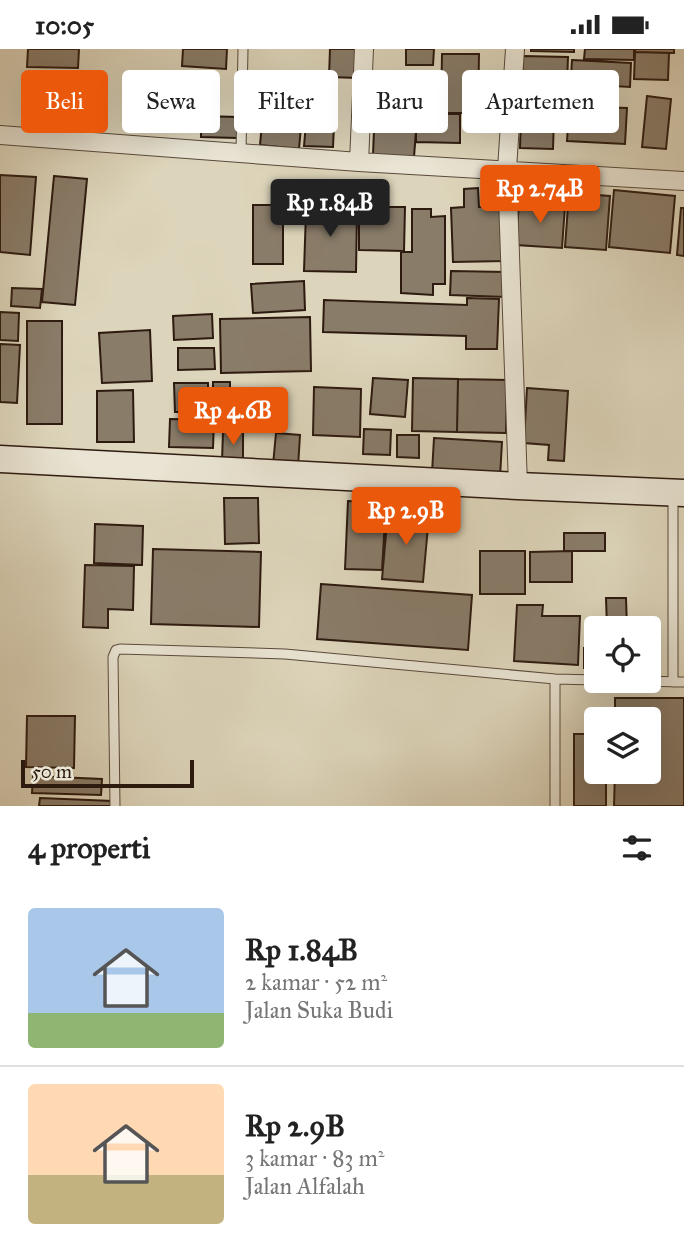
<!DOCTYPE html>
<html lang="id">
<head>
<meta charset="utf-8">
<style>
  :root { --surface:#fff; --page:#f6f6f6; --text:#222; --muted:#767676; --line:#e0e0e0; --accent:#ea580c }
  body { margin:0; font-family:"IM FELL Great Primer",serif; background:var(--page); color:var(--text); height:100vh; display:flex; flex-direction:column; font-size:26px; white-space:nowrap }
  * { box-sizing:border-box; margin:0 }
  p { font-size:23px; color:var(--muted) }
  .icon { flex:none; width:38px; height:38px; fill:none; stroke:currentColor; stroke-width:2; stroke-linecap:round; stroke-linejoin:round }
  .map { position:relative; height:757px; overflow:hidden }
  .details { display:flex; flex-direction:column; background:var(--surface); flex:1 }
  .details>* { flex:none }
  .guide { position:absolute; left:21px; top:21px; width:642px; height:63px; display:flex; gap:14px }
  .tools { position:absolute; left:584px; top:567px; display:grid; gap:14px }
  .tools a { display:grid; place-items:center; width:77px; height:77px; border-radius:7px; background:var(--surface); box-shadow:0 7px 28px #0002; font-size:35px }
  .scale { position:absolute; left:21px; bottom:18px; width:173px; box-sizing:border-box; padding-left:7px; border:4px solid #2e1b10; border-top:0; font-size:19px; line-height:24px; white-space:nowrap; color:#2e1b10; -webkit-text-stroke:5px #e9e4d3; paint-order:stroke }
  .price { position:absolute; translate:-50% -60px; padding:0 16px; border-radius:7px; background:var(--accent); color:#fff; font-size:23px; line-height:46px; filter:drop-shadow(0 2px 4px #0008) }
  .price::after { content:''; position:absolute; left:50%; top:42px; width:21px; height:16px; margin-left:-10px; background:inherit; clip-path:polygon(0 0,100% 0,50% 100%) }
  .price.selected { background:#222; color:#fff }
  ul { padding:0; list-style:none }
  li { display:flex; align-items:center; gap:21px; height:175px; padding:0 28px }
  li+li { border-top:2px solid var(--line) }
  li span { display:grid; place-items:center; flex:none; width:196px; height:140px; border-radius:7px; color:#555 }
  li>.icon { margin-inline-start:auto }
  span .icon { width:84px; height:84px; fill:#fffc; stroke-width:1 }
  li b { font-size:30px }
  h2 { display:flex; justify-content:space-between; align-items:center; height:84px; padding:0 28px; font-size:30px }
  .tag { padding:0 24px; border-radius:7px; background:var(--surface); box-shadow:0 7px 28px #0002; font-size:24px; line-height:63px }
  .tag.selected { background:var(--accent); color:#fff }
  .status { display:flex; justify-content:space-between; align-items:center; height:49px; padding:0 35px; background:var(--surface); direction:ltr }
  .status svg { height:19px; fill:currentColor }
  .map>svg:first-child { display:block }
  .building { fill:#897c69; stroke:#2e1b10; stroke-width:2 }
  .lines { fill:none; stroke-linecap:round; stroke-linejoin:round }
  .lane-casing { stroke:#5a4a3b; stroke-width:11 }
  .street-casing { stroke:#5a4a3b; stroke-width:20 }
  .secondary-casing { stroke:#2e1b10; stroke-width:29 }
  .lane { stroke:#e9e4d3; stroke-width:9 }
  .street { stroke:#e9e4d3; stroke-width:18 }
  .secondary { stroke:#e9e4d3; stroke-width:26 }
</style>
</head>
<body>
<div class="status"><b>10:05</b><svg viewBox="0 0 49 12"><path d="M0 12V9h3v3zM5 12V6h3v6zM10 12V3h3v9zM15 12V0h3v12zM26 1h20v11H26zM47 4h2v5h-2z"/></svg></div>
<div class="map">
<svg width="684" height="757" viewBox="0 0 684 757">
  <rect width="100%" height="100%" fill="#ddd5bb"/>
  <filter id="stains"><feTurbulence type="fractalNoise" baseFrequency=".00286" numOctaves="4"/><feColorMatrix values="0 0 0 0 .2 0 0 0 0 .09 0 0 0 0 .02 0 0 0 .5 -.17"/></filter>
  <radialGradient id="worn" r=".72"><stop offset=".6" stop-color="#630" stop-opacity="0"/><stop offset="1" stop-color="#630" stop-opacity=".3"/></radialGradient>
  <!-- building -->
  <path class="building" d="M28,0H79L78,19L27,18Z
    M183,0H227L226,20L182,17Z
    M330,0H358V29L329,28Z
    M406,0H434L433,16H406Z
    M531,0H574V3L531,2Z
    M585,0H634V11L584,10Z
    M635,0H674V4L635,3Z
    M635,3L669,4L668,31L634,30Z
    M442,5H479L478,64H441Z
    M523,7L568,8L567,35H555L553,100L520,99Z
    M572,11L631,14L630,38L596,36L595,58L627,59L625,95L567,92Z
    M286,27L308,29L306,65L283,64Z
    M376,29H425V42H411L410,64H392V42H376Z
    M647,47L671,50L666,100L642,98Z
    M263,63L302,67L299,100L260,96Z
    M416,65H460V94L416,93Z
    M201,67L238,68L237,89L201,88Z
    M306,75L334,76L333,98L304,97Z
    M374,80L416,82L414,108L373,106Z
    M0,126L36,128L30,206L0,203Z
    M54,127L87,130L75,256L42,253Z
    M478,139L479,158L503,157L505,212L453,213L451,159L464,158V140Z
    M614,141L675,147L670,204L609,198Z
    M569,144L610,147L606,201L565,198Z
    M317,152L339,153V164H357L356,223L304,222L306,163H316Z
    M519,154L565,157L562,199L516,196Z
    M253,156H283V215H253Z
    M359,158H405L404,202L359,201Z
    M681,159H684V207L677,206Z
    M412,160H431V168L445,167V235H433V246L401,244V203H412Z
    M451,222L507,223L506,248L450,246Z
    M304,232L305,261L253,264L251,235Z
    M12,239L42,240L40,259L11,257Z
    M467,249L499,250L497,300H466V287L323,283L324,251L467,256Z
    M0,263L19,264L18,292L0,291Z
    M212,265L213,289L174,291L173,267Z
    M310,268L311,322L221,324L220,270Z
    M27,272H62V375H27Z
    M150,281L152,332L102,334L99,284Z
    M0,295L20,296L17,354L0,353Z
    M178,299H214L215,320L178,321Z
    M373,329L408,331L405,368L370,365Z
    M413,329L458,330L457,383L412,382Z
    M458,330L507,331L506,384L457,383Z
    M213,333H230V349H265L264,373H226V370H213Z
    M174,334H208V363H175Z
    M314,338L361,340L360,388L313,386Z
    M527,339L568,342L564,412L548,411L549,396L524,394Z
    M133,341L134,393H97V342Z
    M170,370L214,371L213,399L169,398Z
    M364,380L391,381L390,406L363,405Z
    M223,383H243V412H222Z
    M276,384L300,386L298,418L273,416Z
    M397,386H419V409L397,408Z
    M434,389L502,393L500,428L432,424Z
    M224,449H258L259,494L225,495Z
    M348,452L386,454L382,521L345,520Z
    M388,463L429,466L423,533L382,530Z
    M95,475L143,477L142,516L94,514Z
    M564,484H605V502H564Z
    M153,500L261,503L259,578L151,575Z
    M480,502H525V545H480Z
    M572,502V533H530V503Z
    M85,516L134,517L133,561L108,560V579L83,578Z
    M321,535L472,546L468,601L317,590Z
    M606,549H626L627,579H607Z
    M517,556H543L542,567H580L578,616L514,612Z
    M584,599H597V619H584Z
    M615,649H684V757H614L615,723H649V670H615Z
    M27,667H75L74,719L26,718Z
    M574,685H597V723H606V757H574Z
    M33,727L102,730L101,746L32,744Z
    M40,749L112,752V757H39Z"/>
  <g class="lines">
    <defs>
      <path id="lane" d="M241,103L243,0
        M637,632L684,633
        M673,633V446
        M115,757L113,608L116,601L120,600L285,605L555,630L597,631
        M555,757V630"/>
      <path id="street" d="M515,0L507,120L518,437
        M0,86L359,113L684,132
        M359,113L364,0"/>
      <path id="secondary" d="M0,410L518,437L684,444"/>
    </defs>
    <!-- lane casing -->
    <use href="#lane" class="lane-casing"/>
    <!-- street casing -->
    <use href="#street" class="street-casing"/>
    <!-- secondary casing -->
    <use href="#secondary" class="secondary-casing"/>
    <!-- lane -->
    <use href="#lane" class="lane"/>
    <!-- street -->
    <use href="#street" class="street"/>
    <!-- secondary -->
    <use href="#secondary" class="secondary"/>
  </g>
  <rect width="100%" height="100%" filter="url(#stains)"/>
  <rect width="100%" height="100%" fill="url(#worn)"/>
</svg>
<div class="tools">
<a><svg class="icon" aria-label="locate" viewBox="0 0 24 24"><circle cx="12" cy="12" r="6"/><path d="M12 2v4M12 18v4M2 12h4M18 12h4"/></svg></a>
<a><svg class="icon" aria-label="layers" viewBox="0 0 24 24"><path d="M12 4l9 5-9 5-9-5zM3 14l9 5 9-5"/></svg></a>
</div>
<div class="scale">50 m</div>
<b class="price" style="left:540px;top:176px">Rp 2.74B</b>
<b class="price selected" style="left:330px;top:190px">Rp 1.84B</b>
<b class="price" style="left:233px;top:398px">Rp 4.6B</b>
<b class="price" style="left:406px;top:498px">Rp 2.9B</b>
<div class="guide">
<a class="tag selected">Beli</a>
<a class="tag">Sewa</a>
<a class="tag">Filter</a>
<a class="tag">Baru</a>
<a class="tag">Apartemen</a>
</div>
</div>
<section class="details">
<h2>4 properti<svg class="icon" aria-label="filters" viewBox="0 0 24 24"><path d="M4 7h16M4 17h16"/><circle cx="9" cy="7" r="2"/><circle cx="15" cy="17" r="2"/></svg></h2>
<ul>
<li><span style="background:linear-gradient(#a9c7e8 75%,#8fb573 0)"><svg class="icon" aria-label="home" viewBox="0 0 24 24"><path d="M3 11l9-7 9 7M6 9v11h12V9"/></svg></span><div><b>Rp 1.84B</b><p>2 kamar · 52 m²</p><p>Jalan Suka Budi</p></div></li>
<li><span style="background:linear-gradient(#ffd9b3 65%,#c2b280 0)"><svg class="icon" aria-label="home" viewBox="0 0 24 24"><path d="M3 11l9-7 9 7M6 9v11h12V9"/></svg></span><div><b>Rp 2.9B</b><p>3 kamar · 83 m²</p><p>Jalan Alfalah</p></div></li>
</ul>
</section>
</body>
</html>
